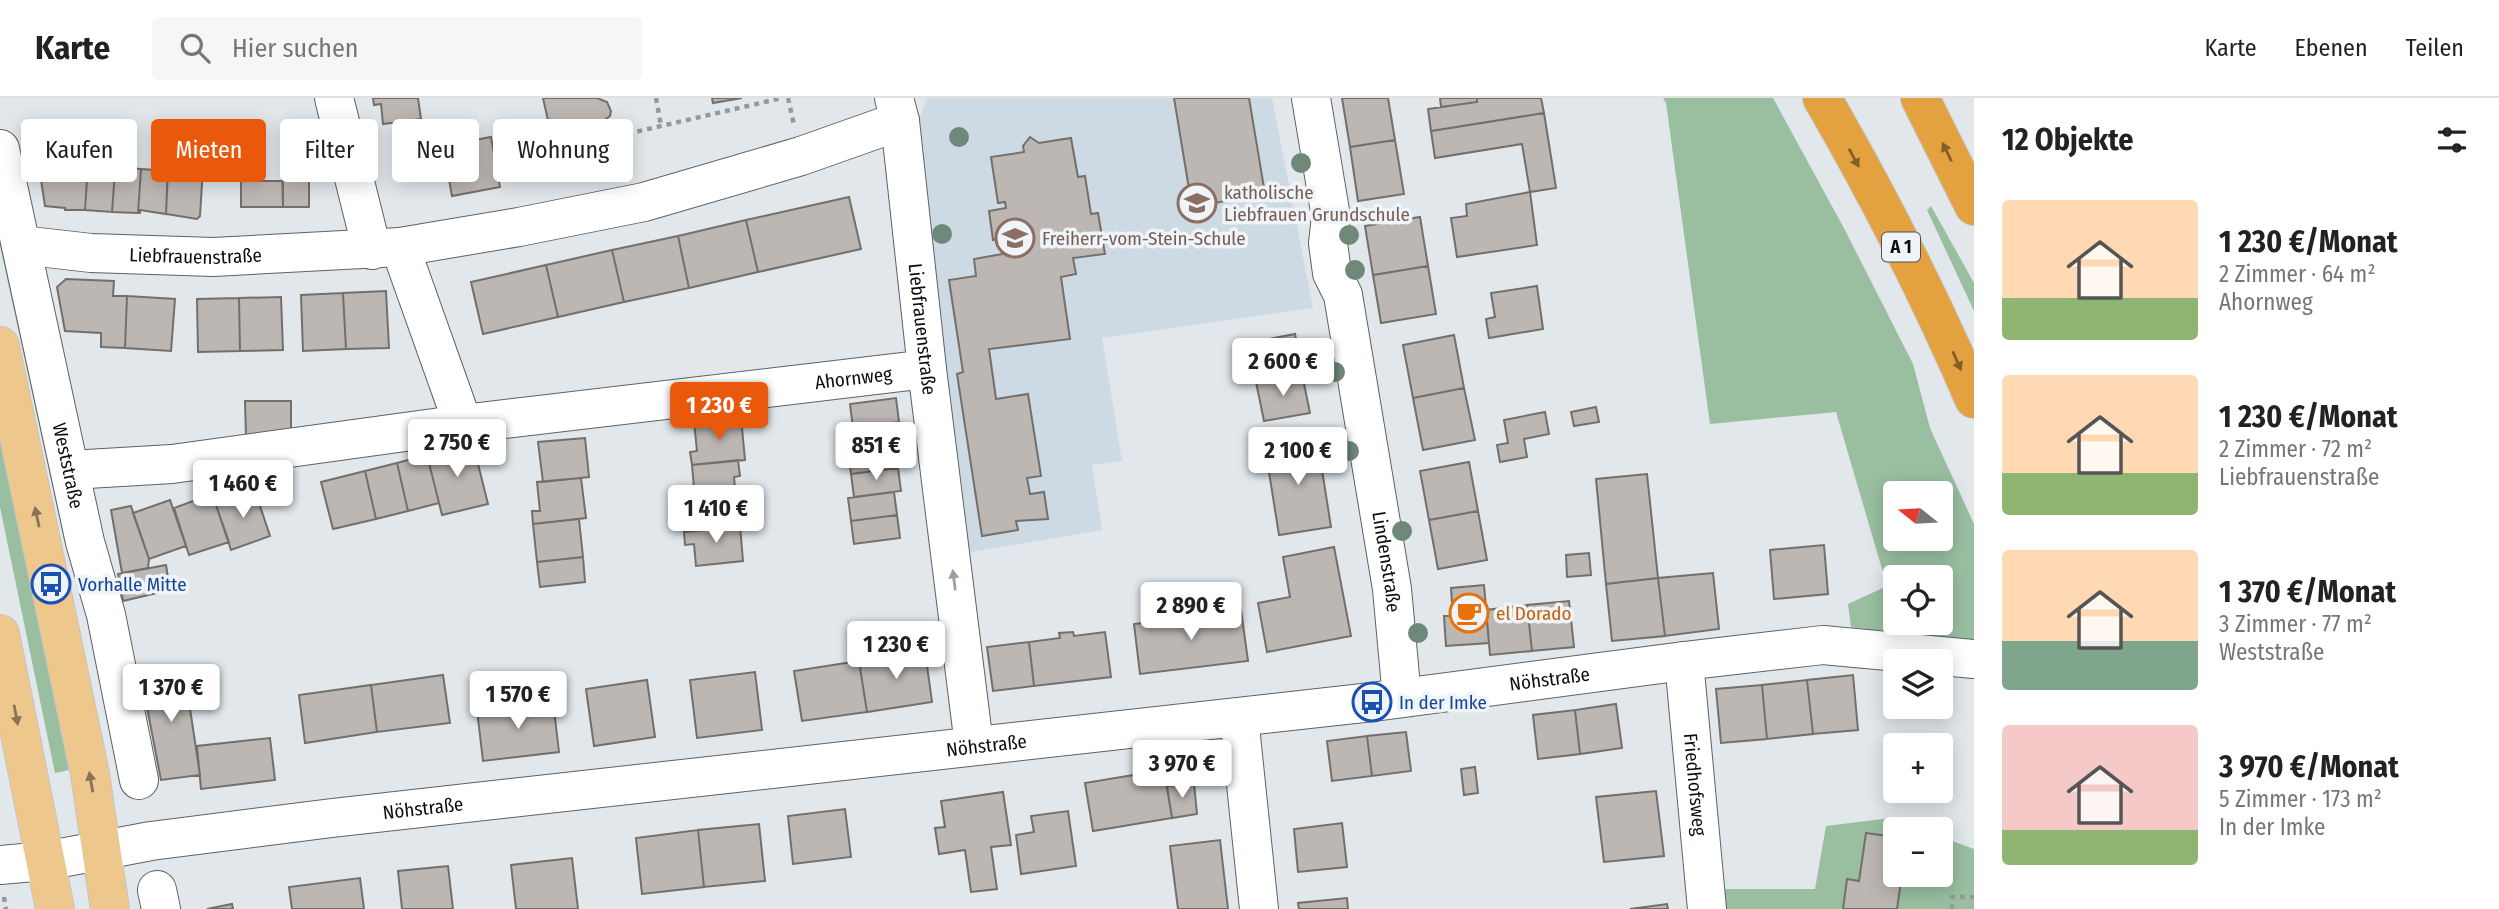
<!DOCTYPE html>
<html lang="de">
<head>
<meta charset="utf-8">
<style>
  :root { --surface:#fff; --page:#f6f6f6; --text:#222; --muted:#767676; --line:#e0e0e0; --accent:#ea580c }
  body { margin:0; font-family:"Fira Sans Condensed",sans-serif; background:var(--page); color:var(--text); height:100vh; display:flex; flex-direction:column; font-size:26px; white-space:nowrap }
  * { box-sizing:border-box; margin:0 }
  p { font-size:23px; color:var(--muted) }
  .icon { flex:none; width:38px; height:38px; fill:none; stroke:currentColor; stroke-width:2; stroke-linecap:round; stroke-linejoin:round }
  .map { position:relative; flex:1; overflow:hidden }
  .sheet { display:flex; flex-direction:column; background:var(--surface); width:525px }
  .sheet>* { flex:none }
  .top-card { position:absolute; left:21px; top:21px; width:665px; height:63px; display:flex; gap:14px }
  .needle { width:46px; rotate:288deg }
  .fabs { position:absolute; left:1883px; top:383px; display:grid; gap:14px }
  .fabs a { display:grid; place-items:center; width:70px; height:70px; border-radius:7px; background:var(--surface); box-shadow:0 4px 18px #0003; font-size:35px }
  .price { position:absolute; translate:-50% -60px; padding:0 16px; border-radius:7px; background:#fff; color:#222; font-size:23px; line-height:46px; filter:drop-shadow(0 2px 4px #0008) }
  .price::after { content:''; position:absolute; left:50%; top:42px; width:21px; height:16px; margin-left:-10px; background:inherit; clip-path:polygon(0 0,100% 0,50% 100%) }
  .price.selected { background:var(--accent); color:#fff }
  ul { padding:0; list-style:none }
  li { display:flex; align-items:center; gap:21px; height:175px; padding:0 28px }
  li span { display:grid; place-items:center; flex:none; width:196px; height:140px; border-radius:7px; color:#555 }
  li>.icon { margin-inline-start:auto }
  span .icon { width:84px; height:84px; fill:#fffc; stroke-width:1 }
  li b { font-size:30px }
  h2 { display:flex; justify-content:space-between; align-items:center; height:84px; padding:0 28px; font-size:30px }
  .tag { padding:0 24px; border-radius:7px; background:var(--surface); box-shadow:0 4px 18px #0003; font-size:24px; line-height:63px }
  .tag.selected { background:var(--accent); color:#fff }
  header { display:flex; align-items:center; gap:42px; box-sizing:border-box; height:98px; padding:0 35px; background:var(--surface); border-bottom:2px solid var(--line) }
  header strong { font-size:33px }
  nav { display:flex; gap:38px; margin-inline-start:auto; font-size:24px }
  .search { width:490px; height:63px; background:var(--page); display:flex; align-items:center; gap:18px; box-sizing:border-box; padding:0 24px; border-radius:7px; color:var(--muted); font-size:26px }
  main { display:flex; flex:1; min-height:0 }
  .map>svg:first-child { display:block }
  .built { fill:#cedae3 }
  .green { fill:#99bfa0; fill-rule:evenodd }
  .building { fill:#bcb7b3; stroke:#736f6b; stroke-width:2 }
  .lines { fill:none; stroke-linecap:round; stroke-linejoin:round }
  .minor-casing { stroke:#5d6265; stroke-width:40 }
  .major-casing { stroke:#c4c5c5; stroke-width:40 }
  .highway-casing { stroke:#c4c5c5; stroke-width:40 }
  .path { stroke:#94999c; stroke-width:4.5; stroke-dasharray:5 5; stroke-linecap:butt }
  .minor { stroke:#fff; stroke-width:38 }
  .major { stroke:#eec78c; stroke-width:38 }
  .highway { stroke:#e3a13f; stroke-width:38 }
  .tree { fill:#6e897a }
  .oneway { fill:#825e29 }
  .oneway2 { fill:#887353 }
  .oneway3 { fill:#9d9e9f }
  .labels { text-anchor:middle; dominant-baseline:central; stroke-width:7; stroke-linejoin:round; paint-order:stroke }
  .shield { fill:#eef4f8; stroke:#4f5254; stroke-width:2 }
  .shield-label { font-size:18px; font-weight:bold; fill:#0b0d0e }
  .education-label { font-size:19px; fill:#785e54; stroke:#eef4f8; text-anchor:start }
  .street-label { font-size:19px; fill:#0b0d0e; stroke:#eef4f8 }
  .transit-label { font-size:19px; fill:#164399; stroke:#eef4f8; text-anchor:start }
  .food-label { font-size:19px; fill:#c56008; stroke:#eef4f8; text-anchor:start }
</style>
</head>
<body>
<header>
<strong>Karte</strong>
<div class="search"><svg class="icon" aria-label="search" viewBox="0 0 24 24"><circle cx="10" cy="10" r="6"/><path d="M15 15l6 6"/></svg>Hier suchen</div>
<nav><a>Karte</a><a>Ebenen</a><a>Teilen</a></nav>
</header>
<main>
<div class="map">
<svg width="1974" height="811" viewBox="0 0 1974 811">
  <rect width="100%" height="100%" fill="#e1e7eb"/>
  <!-- built -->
  <path class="built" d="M927,0H1272L1313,210L1102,240L1122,363L1092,367L1102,432L965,455L912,43Z"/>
  <!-- green -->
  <path class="green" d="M1663,0H1773L1846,134L1913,266L1930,330L1974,426V546L1851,529L1848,506L1887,488L1836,314L1710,326L1666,5ZM1895,396H1941V441H1895ZM1895,480H1941V525H1895Z
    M1931,108L1974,185V213L1927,112Z
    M0,112L72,445L65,446L0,148Z
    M0,337L69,672L55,675L0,409Z
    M1890,720L1921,731L1895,732V777H1941V739L1974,751V811H1694V791H1815L1826,728Z"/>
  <!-- building -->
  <path class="building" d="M373,0H418L421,21L383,26L381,6L374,7Z
    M543,0H597L607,4L611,13L610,18L602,24L604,34L553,45Z
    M712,0H742L713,5Z
    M1174,0H1249L1265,96L1192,109Z
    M1342,0H1388L1395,42L1350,49Z
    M1440,0H1477V4L1441,9Z
    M1477,0H1541L1544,15L1431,33L1428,11L1477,4Z
    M1544,15L1556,90L1530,94L1522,46L1435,60L1431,33Z
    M491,39L500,89L452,98L443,48Z
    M1030,39L1039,45L1071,40L1078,79L1085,78L1091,116L1098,115L1105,156L1073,160L1076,176L1061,179L1070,241L989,251L996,301L1028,296L1041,378L1027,380L1030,396L1044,394L1048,421L1016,423L1018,432L982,438L957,276L963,274L949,182L976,178L974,161L1008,155L1005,140L993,142L989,113L1006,110L1005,104L998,105L991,59L1024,54L1023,48Z
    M1395,42L1404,96L1358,103L1350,49Z
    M109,47H117L112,114L85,112L88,67L109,69Z
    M117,47L124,48L121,70L141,71L138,115L112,114Z
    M48,64L88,67L85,112H65V110L45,108L41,82L44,76L48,75Z
    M168,66L203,69L200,118L197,121L166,116Z
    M309,69V109H283L282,70Z
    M141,71L168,73L166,116L140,112V115H138Z
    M241,83H283V109H241Z
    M1530,94L1537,147L1457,159L1451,120L1467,118L1466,106Z
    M849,99L861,151L758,174L746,122Z
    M1420,119L1428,168L1373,177L1365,128Z
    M746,122L758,174L689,190L678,138Z
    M678,138L689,190L624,204L612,152Z
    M612,152L624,204L558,219L546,167Z
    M546,167L558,219L483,236L471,184Z
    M1428,168L1436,216L1381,225L1373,177Z
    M66,181L114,183L113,198H127L125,250L101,249V235L65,233L57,189Z
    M1537,188L1543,231L1489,240L1486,221L1495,219L1491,195Z
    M386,193L389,250L346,251L343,195Z
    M343,195L346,251L303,253L301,197Z
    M127,198L175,201L171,253L125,250Z
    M281,199L283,252L240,253L239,200Z
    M239,200L240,253L198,254L197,201Z
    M1295,236L1302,276L1256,284L1249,245Z
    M1454,237L1464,290L1413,300L1403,247Z
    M1302,276L1310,315L1264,323L1256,284Z
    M1464,290L1475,342L1423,352L1413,300Z
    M896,300L899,324L853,330L850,306Z
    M245,303H291V335L246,339Z
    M1596,309L1599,324L1574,328L1571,314Z
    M1545,314L1549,336L1524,341L1527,359L1500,364L1497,347L1508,345L1504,322Z
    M741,319L745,362L692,367L690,354L697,353L694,324Z
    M899,324L902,347L856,352L853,330Z
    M585,340L589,379L543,384L538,344Z
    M1317,340L1331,429L1279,437L1265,349Z
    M473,346L488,406L442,417L427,357Z
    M896,347L898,370L851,376L848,353Z
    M427,357L439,405L408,413L397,365Z
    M738,362L740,378L734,379L736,400L690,405L688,390H694L692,367Z
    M1469,364L1478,413L1429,422L1420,373Z
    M397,365L408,413L376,421L365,373Z
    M898,370L901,393L854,399L851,376Z
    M365,373L376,421L333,431L321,384Z
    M1647,376L1658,480L1606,486L1596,381Z
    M581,380L586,420L533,426L532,413H540L537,384Z
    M255,393L270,438L231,452L216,407Z
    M894,394L897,417L851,423L848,400Z
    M212,396L229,444L189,457L174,410Z
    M736,400L740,428L693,433L690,405Z
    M170,402L186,448L149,461L133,415Z
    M131,408L149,461L148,470L122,475L111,412Z
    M1478,413L1487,462L1438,471L1429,422Z
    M897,417L900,440L854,446L851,423Z
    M579,421L583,459L537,464L533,426Z
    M740,428L743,463L696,468L694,446L685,447L684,434Z
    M1824,447L1828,496L1774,501L1770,452Z
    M1334,449L1351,538L1267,554L1258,505L1290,499L1283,459Z
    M1589,455L1591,477L1567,479L1566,457Z
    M583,459L585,484L540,489L537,464Z
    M166,467L170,492L123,503L118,476Z
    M1713,475L1719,531L1665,538L1658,480Z
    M1658,480L1665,538L1612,543L1606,486Z
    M1484,487L1489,545L1446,548L1444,518H1453L1451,490Z
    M1569,503L1574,549L1532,553L1527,507Z
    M1527,507L1532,553L1490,557L1486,512Z
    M1241,512L1248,563L1140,576L1134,526Z
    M1073,534L1074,538L1105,534L1111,579L1034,588L1029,544L1060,540L1059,535Z
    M1029,544L1034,588L993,593L987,549Z
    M925,553L932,604L867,614L859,563Z
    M859,563L867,614L802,623L794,573Z
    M184,571L200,677L161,682L141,578Z
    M755,574L762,632L697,640L690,582Z
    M443,577L450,625L377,634L371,587Z
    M1853,577L1858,632L1813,636L1807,582Z
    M647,582L655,639L594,648L586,591Z
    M1807,582L1813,636L1767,641L1762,587Z
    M371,587L377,634L305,645L299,597Z
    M1762,587L1767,641L1721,645L1716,591Z
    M553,603L559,654L483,663L477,612Z
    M1616,606L1622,650L1580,656L1575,612Z
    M1575,612L1580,656L1538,661L1533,617Z
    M1406,634L1411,673L1372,678L1367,638Z
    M1367,638L1372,678L1332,683L1327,643Z
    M270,640L275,682L201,691L197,648Z
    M1475,669L1478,695L1464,697L1461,671Z
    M1164,672L1172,720L1093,733L1085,685Z
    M1194,686L1197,716L1172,720L1167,688Z
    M1656,693L1664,758L1604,764L1596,699Z
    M1003,694L1011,747L991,749L997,791L971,794L965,752L939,756L935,730L945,729L941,703Z
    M845,711L851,759L793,766L788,718Z
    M1068,713L1076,768L1021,776L1016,737L1034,734L1031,718Z
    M1342,725L1347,769L1298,774L1294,731Z
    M759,726L765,783L704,789L698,732Z
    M698,732L704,789L642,796L636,740Z
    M1866,735L1895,739V777H1902L1897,811H1843L1847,781L1859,783Z
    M1220,742L1228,811H1178L1170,748Z
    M572,760L578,811H516L511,767Z
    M448,768L453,811H402L398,773Z
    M360,780L364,811H292L289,789Z
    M1347,800L1348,811H1299L1298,805Z
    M232,806L233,811H207Z
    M1667,806L1668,811H1630Z"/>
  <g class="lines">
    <defs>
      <g id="minor">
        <path d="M334,0L372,152"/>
        <path id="s1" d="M894,0L900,23L927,271L974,647"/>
        <path id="s2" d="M1311,0L1331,119L1328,145L1332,175L1343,197L1392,491L1402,600"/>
        <path id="s3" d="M0,51L85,444L106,517L139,682"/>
        <path id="s4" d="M21,147L91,155L213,159L400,149L519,129L644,104L801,58L900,23"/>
        <path d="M400,149L463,326"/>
        <path id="s5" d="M70,372L172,366L463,326L927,271"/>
        <path id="s6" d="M1684,563L1707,811"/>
        <path d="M1239,619L1259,811"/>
        <path id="s7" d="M0,767L45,763L151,743L332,720L1372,604L1684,563L1823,547L1974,561"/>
        <path d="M157,792L161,811"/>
      </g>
      <path id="major" d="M0,248L90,676L110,811
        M0,536L55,811"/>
      <path id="highway" d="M1822,0C1877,95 1931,201 1974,301
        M1920,0L1974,108"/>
    </defs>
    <!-- minor casing -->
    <use href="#minor" class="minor-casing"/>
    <!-- major casing -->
    <use href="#major" class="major-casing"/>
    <!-- highway casing -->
    <use href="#highway" class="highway-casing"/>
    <!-- path -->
    <path class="path" d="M656,0L661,28
      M788,0L794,27
      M613,77L605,41L782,0
      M4,799L6,811
      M1952,811V799H1974"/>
    <!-- minor -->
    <use href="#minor" class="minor"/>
    <!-- major -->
    <use href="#major" class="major"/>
    <!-- highway -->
    <use href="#highway" class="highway"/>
  </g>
  <!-- trees -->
  <g class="tree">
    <circle cx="959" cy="39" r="10"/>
    <circle cx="1301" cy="65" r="10"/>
    <circle cx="942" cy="136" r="10"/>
    <circle cx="1349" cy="137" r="10"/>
    <circle cx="1355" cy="172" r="10"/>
    <circle cx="1335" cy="274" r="10"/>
    <circle cx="1349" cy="353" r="10"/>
    <circle cx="1402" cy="433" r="10"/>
    <circle cx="1418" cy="535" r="10"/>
  </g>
  <!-- one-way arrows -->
  <defs><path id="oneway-solid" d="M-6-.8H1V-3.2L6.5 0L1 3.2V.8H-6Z" transform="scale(1.75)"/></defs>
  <g class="oneway">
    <use href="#oneway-solid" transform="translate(1947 54) rotate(-116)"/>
    <use href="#oneway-solid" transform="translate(1854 60) rotate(62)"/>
    <use href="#oneway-solid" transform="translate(1957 263) rotate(66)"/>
  </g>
  <g class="oneway2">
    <use href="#oneway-solid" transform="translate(37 419) rotate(-102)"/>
    <use href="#oneway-solid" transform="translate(16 617) rotate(79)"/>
    <use href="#oneway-solid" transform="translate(91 684) rotate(-100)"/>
  </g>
  <use class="oneway3" href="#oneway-solid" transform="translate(954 482) rotate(-97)"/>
  <!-- icons -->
  <defs>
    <symbol id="school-ring" viewBox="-11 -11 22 22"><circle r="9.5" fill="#eef4f8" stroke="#8d6e63" stroke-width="1.5"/><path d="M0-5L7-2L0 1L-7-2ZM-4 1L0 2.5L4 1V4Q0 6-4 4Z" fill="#8d6e63"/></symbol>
    <symbol id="bus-ring" viewBox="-11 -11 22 22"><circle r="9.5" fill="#eef4f8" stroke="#1a4fb4" stroke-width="1.5"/><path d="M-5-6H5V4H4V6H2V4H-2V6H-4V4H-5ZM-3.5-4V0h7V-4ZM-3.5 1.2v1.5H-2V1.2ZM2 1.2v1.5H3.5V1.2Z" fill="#1a4fb4"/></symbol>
    <symbol id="cafe-ring" viewBox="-11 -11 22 22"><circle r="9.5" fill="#eef4f8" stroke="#e8710a" stroke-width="1.5"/><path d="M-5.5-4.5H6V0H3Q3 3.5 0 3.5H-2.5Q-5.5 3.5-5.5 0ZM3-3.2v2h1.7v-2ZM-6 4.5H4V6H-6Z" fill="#e8710a"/></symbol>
  </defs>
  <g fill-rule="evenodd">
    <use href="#school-ring" x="1175" y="83" width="44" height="44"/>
    <use href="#school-ring" x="993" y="118" width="44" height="44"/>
    <use href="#bus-ring" x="29" y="464" width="44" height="44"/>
    <use href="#cafe-ring" x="1447" y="493" width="44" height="44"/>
    <use href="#bus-ring" x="1350" y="582" width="44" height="44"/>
  </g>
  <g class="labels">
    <!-- shield labels -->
    <rect class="shield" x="1882" y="134.5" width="38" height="29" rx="5"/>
    <g class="shield-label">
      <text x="1901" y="149">A 1</text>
    </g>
    <!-- education labels -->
    <g class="education-label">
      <text x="1224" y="94">katholische<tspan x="1224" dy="22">Liebfrauen Grundschule</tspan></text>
      <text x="1042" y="140">Freiherr-vom-Stein-Schule</text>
    </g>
    <!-- street labels -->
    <g class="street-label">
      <text stroke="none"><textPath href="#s4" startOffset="175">Liebfrauenstraße</textPath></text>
      <text stroke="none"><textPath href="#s1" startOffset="233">Liebfrauenstraße</textPath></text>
      <text stroke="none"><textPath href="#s5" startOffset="789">Ahornweg</textPath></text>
      <text stroke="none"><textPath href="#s3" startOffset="324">Weststraße</textPath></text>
      <text stroke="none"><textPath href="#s2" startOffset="472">Lindenstraße</textPath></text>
      <text stroke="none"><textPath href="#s7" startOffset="1561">Nöhstraße</textPath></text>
      <text stroke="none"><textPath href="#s7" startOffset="994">Nöhstraße</textPath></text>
      <text stroke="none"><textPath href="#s6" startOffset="124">Friedhofsweg</textPath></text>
      <text stroke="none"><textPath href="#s7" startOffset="427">Nöhstraße</textPath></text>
    </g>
    <!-- transit labels -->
    <g class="transit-label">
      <text x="78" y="486">Vorhalle Mitte</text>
      <text x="1399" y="604">In der Imke</text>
    </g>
    <!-- food labels -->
    <g class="food-label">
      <text x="1496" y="515">el Dorado</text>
    </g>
  </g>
</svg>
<div class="fabs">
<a><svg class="needle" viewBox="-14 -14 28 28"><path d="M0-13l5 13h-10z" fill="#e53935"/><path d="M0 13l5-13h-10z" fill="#767676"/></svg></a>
<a><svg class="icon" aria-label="locate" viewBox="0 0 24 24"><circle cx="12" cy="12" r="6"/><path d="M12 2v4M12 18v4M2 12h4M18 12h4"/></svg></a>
<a><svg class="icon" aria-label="layers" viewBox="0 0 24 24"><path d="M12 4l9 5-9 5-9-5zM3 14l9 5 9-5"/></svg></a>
<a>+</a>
<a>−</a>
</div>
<b class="price" style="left:1283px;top:300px">2 600 €</b>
<b class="price selected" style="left:719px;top:344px">1 230 €</b>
<b class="price" style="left:457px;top:381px">2 750 €</b>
<b class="price" style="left:876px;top:384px">851 €</b>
<b class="price" style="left:1298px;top:389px">2 100 €</b>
<b class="price" style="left:243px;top:422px">1 460 €</b>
<b class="price" style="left:716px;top:447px">1 410 €</b>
<b class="price" style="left:1191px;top:544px">2 890 €</b>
<b class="price" style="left:896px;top:583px">1 230 €</b>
<b class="price" style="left:171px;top:626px">1 370 €</b>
<b class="price" style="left:518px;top:633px">1 570 €</b>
<b class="price" style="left:1182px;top:702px">3 970 €</b>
<div class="top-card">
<a class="tag">Kaufen</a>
<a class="tag selected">Mieten</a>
<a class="tag">Filter</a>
<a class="tag">Neu</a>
<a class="tag">Wohnung</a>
</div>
</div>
<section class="sheet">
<h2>12 Objekte<svg class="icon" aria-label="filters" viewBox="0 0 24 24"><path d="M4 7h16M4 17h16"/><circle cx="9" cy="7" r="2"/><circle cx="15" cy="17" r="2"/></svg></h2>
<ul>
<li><span style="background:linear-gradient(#ffd9b3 70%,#8fb573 0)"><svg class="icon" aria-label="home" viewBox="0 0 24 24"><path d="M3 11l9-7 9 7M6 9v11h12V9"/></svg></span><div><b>1 230 €/Monat</b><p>2 Zimmer · 64 m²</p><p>Ahornweg</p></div></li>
<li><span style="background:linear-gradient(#ffd9b3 70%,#8fb573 0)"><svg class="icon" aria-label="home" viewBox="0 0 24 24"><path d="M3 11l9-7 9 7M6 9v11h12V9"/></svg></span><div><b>1 230 €/Monat</b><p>2 Zimmer · 72 m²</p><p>Liebfrauenstraße</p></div></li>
<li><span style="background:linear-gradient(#ffd9b3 65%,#7fa58c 0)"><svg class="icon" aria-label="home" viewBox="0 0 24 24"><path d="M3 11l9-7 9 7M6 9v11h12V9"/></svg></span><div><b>1 370 €/Monat</b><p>3 Zimmer · 77 m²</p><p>Weststraße</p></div></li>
<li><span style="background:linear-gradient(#f6c9c9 75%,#8fb573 0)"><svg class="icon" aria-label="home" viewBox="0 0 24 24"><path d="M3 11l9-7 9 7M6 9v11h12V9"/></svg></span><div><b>3 970 €/Monat</b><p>5 Zimmer · 173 m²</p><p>In der Imke</p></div></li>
</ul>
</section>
</main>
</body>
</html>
